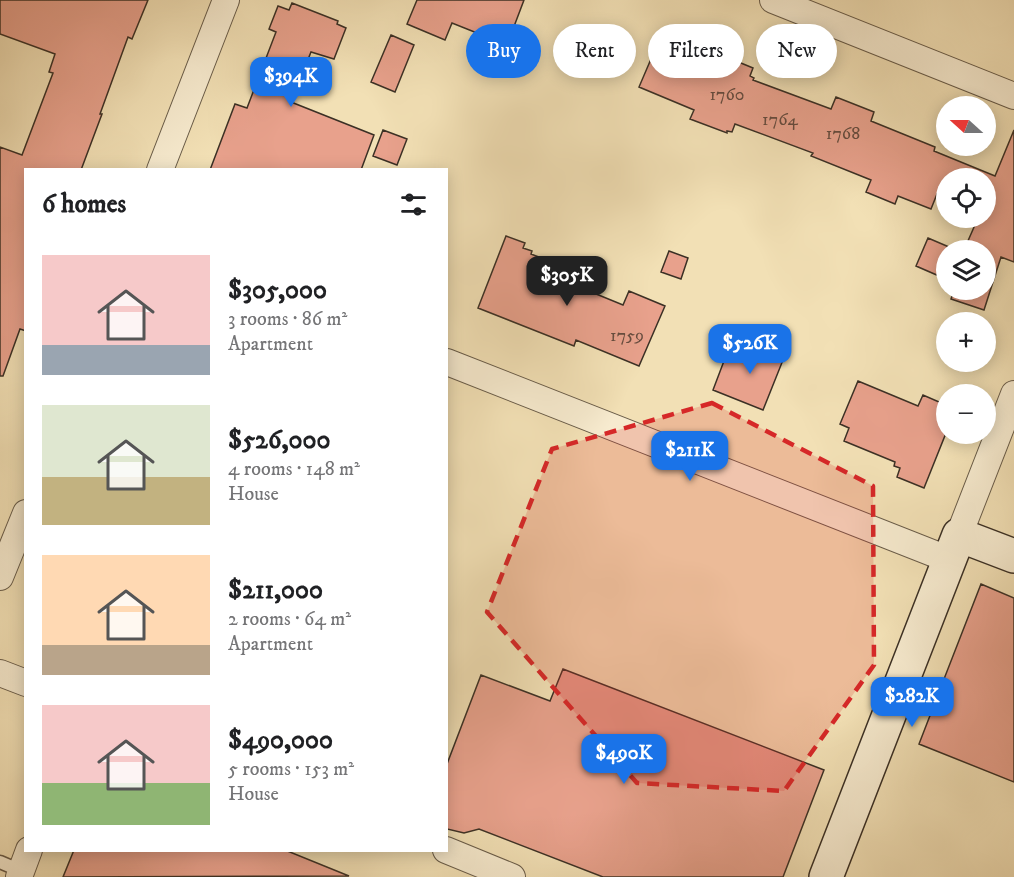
<!DOCTYPE html>
<html lang="en">
<head>
<meta charset="utf-8">
<style>
  :root { --surface:#fff; --page:#f2f2f2; --text:#202124; --muted:#757577; --accent:#1a73e8 }
  body { margin:0; font-family:"IM FELL DW Pica",serif; background:var(--page); color:var(--text); height:100vh; display:flex; flex-direction:column; font-size:22px; white-space:nowrap }
  * { box-sizing:border-box; margin:0 }
  p { font-size:20px; color:var(--muted) }
  .icon { flex:none; width:33px; height:33px; fill:none; stroke:currentColor; stroke-width:2; stroke-linecap:round; stroke-linejoin:round }
  .map { position:relative; flex:1; overflow:hidden }
  .drawer { position:absolute; left:24px; top:168px; width:424px; height:684px; display:flex; flex-direction:column; background:var(--surface); border-radius:0px; box-shadow:0 3px 15px #0003 }
  .drawer>* { flex:none }
  .banner { position:absolute; left:466px; top:24px; width:458px; height:54px; display:flex; gap:12px }
  .needle { width:39px; rotate:291deg }
  .tools { position:absolute; left:936px; top:96px; display:grid; gap:12px }
  .tools a { display:grid; place-items:center; width:60px; height:60px; border-radius:50%; background:var(--surface); box-shadow:0 3px 15px #0003; font-size:30px }
  .price { position:absolute; translate:-50% -51px; padding:0 14px; border-radius:12px; background:var(--accent); color:#fff; font-size:20px; line-height:39px; filter:drop-shadow(0 2px 3px #0008) }
  .price::after { content:''; position:absolute; left:50%; top:36px; width:18px; height:14px; margin-left:-9px; background:inherit; clip-path:polygon(0 0,100% 0,50% 100%) }
  .price.on { background:#222; color:#fff }
  ul { padding:0; list-style:none }
  li { display:flex; align-items:center; gap:18px; height:150px; padding:0 18px }
  li span { display:grid; place-items:center; flex:none; width:168px; height:120px; border-radius:0px; color:#555 }
  li>.icon { margin-inline-start:auto }
  span .icon { width:72px; height:72px; fill:#fffc; stroke-width:1 }
  li b { font-size:26px }
  h2 { display:flex; justify-content:space-between; align-items:center; height:72px; padding:0 18px; font-size:26px }
  .pill { padding:0 21px; border-radius:27px; background:var(--surface); box-shadow:0 3px 15px #0003; font-size:21px; line-height:54px }
  .pill.on { background:var(--accent); color:#fff }
  .map>svg:first-child { display:block }
  .building { fill:#e8a18c; stroke:#3b3025; stroke-width:1.5 }
  .lines { fill:none; stroke-linecap:round; stroke-linejoin:round }
  .lane-casing { stroke:#695c49; stroke-width:15 }
  .street-casing { stroke:#695c49; stroke-width:28 }
  .secondary-casing { stroke:#3b3025; stroke-width:36 }
  .lane { stroke:#f7ebcf; stroke-width:12 }
  .street { stroke:#f7ebcf; stroke-width:26 }
  .secondary { stroke:#f7ebcf; stroke-width:33 }
  .marked { fill:#d62828; fill-opacity:0.2; stroke:#d62828; stroke-width:4.5; stroke-dasharray:12 8; stroke-linejoin:round }
  .labels { text-anchor:middle; dominant-baseline:central; stroke-width:6; stroke-linejoin:round; paint-order:stroke }
  .number-label { font-size:18px; fill:#664c3f }
</style>
</head>
<body>
<div class="map">
<svg width="1014" height="877" viewBox="0 0 1014 877">
  <rect width="100%" height="100%" fill="#f2e0b5"/>
  <filter id="stains"><feTurbulence type="fractalNoise" baseFrequency=".00333" numOctaves="4"/><feColorMatrix values="0 0 0 0 .2 0 0 0 0 .09 0 0 0 0 .02 0 0 0 .5 -.17"/></filter>
  <radialGradient id="worn" r=".72"><stop offset=".6" stop-color="#630" stop-opacity="0"/><stop offset="1" stop-color="#630" stop-opacity=".3"/></radialGradient>
  <!-- building -->
  <path class="building" d="M0,0H148L132,39L128,37L100,114H102L81,170H26V331L20,329L3,376H0V147L22,155L53,73L49,72L55,54L0,34Z
    M417,0H524L507,45L452,23L445,40L407,24Z
    M292,3L338,21L337,24L346,28L334,59L311,52L291,102L374,135L361,170H210L235,104L247,108L276,32L269,29L278,6L289,10Z
    M663,31L753,68L750,76L754,78L753,80L831,109L836,97L874,112L871,121L935,147L934,151L995,176L1014,130V262L1001,257L984,310L951,299L954,290H986V250H964L978,218H986V178H946V198L937,194L931,209L898,196L895,204L866,192L871,180L811,156L813,153L735,124L732,132L727,131V133L690,119L694,110L639,87Z
    M391,35L414,45L395,92L371,82Z
    M383,130L407,139L397,165L373,156Z
    M506,236L525,243L523,248L532,251L531,254L544,259L540,271L623,305L629,291L665,306L639,366L576,340L574,346L478,308Z
    M928,238L956,250H946V279L916,266Z
    M669,251L688,258L681,279L661,272Z
    M746,340L785,355L763,410L713,390L727,353L739,358Z
    M858,381L918,406L923,395L946,405V433L924,488L897,477L900,468L894,466L895,462L844,441L849,428L840,424Z
    M981,584L1014,598V782L919,744L931,713H936L941,708L942,703L937,697Z
    M563,669L824,770L783,877H603L479,829L464,833L447,829V764L481,675L550,701Z
    M74,850H285L349,876L63,877Z"/>
  <g class="lines">
    <defs>
      <path id="lane" d="M900,692L934,705
        M0,862L21,871"/>
      <path id="street" d="M773,0L1014,96
        M160,170L226,0
        M447,362L950,560
        M959,535L1014,394
        M0,577L26,513
        M0,673L26,683
        M446,850L512,877
        M19,877L29,850"/>
      <path id="secondary" d="M826,877L959,535L1014,556"/>
    </defs>
    <!-- lane casing -->
    <use href="#lane" class="lane-casing"/>
    <!-- street casing -->
    <use href="#street" class="street-casing"/>
    <!-- secondary casing -->
    <use href="#secondary" class="secondary-casing"/>
    <!-- lane -->
    <use href="#lane" class="lane"/>
    <!-- street -->
    <use href="#street" class="street"/>
    <!-- secondary -->
    <use href="#secondary" class="secondary"/>
  </g>
  <!-- marked area -->
  <path class="marked" d="M712,403L873,486L874,665L784,791L637,783L487,612L552,449Z"/>
  <g class="labels">
    <!-- number labels -->
    <g class="number-label">
      <text x="727" y="95">1760</text>
      <text x="780" y="120">1764</text>
      <text x="843" y="134">1768</text>
      <text x="627" y="336">1759</text>
    </g>
  </g>
  <rect width="100%" height="100%" filter="url(#stains)"/>
  <rect width="100%" height="100%" fill="url(#worn)"/>
</svg>
<div class="tools">
<a><svg class="needle" viewBox="-14 -14 28 28"><path d="M0-13l5 13h-10z" fill="#e53935"/><path d="M0 13l5-13h-10z" fill="#757577"/></svg></a>
<a><svg class="icon" aria-label="locate" viewBox="0 0 24 24"><circle cx="12" cy="12" r="6"/><path d="M12 2v4M12 18v4M2 12h4M18 12h4"/></svg></a>
<a><svg class="icon" aria-label="layers" viewBox="0 0 24 24"><path d="M12 4l9 5-9 5-9-5zM3 14l9 5 9-5"/></svg></a>
<a>+</a>
<a>−</a>
</div>
<b class="price" style="left:291px;top:108px">$394K</b>
<b class="price on" style="left:567px;top:307px">$305K</b>
<b class="price" style="left:750px;top:375px">$526K</b>
<b class="price" style="left:690px;top:482px">$211K</b>
<b class="price" style="left:912px;top:728px">$282K</b>
<b class="price" style="left:624px;top:785px">$490K</b>
<div class="banner">
<a class="pill on">Buy</a>
<a class="pill">Rent</a>
<a class="pill">Filters</a>
<a class="pill">New</a>
</div>
<section class="drawer">
<h2>6 homes<svg class="icon" aria-label="filters" viewBox="0 0 24 24"><path d="M4 7h16M4 17h16"/><circle cx="9" cy="7" r="2"/><circle cx="15" cy="17" r="2"/></svg></h2>
<ul>
<li><span style="background:linear-gradient(#f6c9c9 75%,#9aa5b1 0)"><svg class="icon" aria-label="home" viewBox="0 0 24 24"><path d="M3 11l9-7 9 7M6 9v11h12V9"/></svg></span><div><b>$305,000</b><p>3 rooms · 86 m²</p><p>Apartment</p></div></li>
<li><span style="background:linear-gradient(#dfe7d0 60%,#c2b280 0)"><svg class="icon" aria-label="home" viewBox="0 0 24 24"><path d="M3 11l9-7 9 7M6 9v11h12V9"/></svg></span><div><b>$526,000</b><p>4 rooms · 148 m²</p><p>House</p></div></li>
<li><span style="background:linear-gradient(#ffd9b3 75%,#b9a48a 0)"><svg class="icon" aria-label="home" viewBox="0 0 24 24"><path d="M3 11l9-7 9 7M6 9v11h12V9"/></svg></span><div><b>$211,000</b><p>2 rooms · 64 m²</p><p>Apartment</p></div></li>
<li><span style="background:linear-gradient(#f6c9c9 65%,#8fb573 0)"><svg class="icon" aria-label="home" viewBox="0 0 24 24"><path d="M3 11l9-7 9 7M6 9v11h12V9"/></svg></span><div><b>$490,000</b><p>5 rooms · 153 m²</p><p>House</p></div></li>
</ul>
</section>
</div>
</body>
</html>
